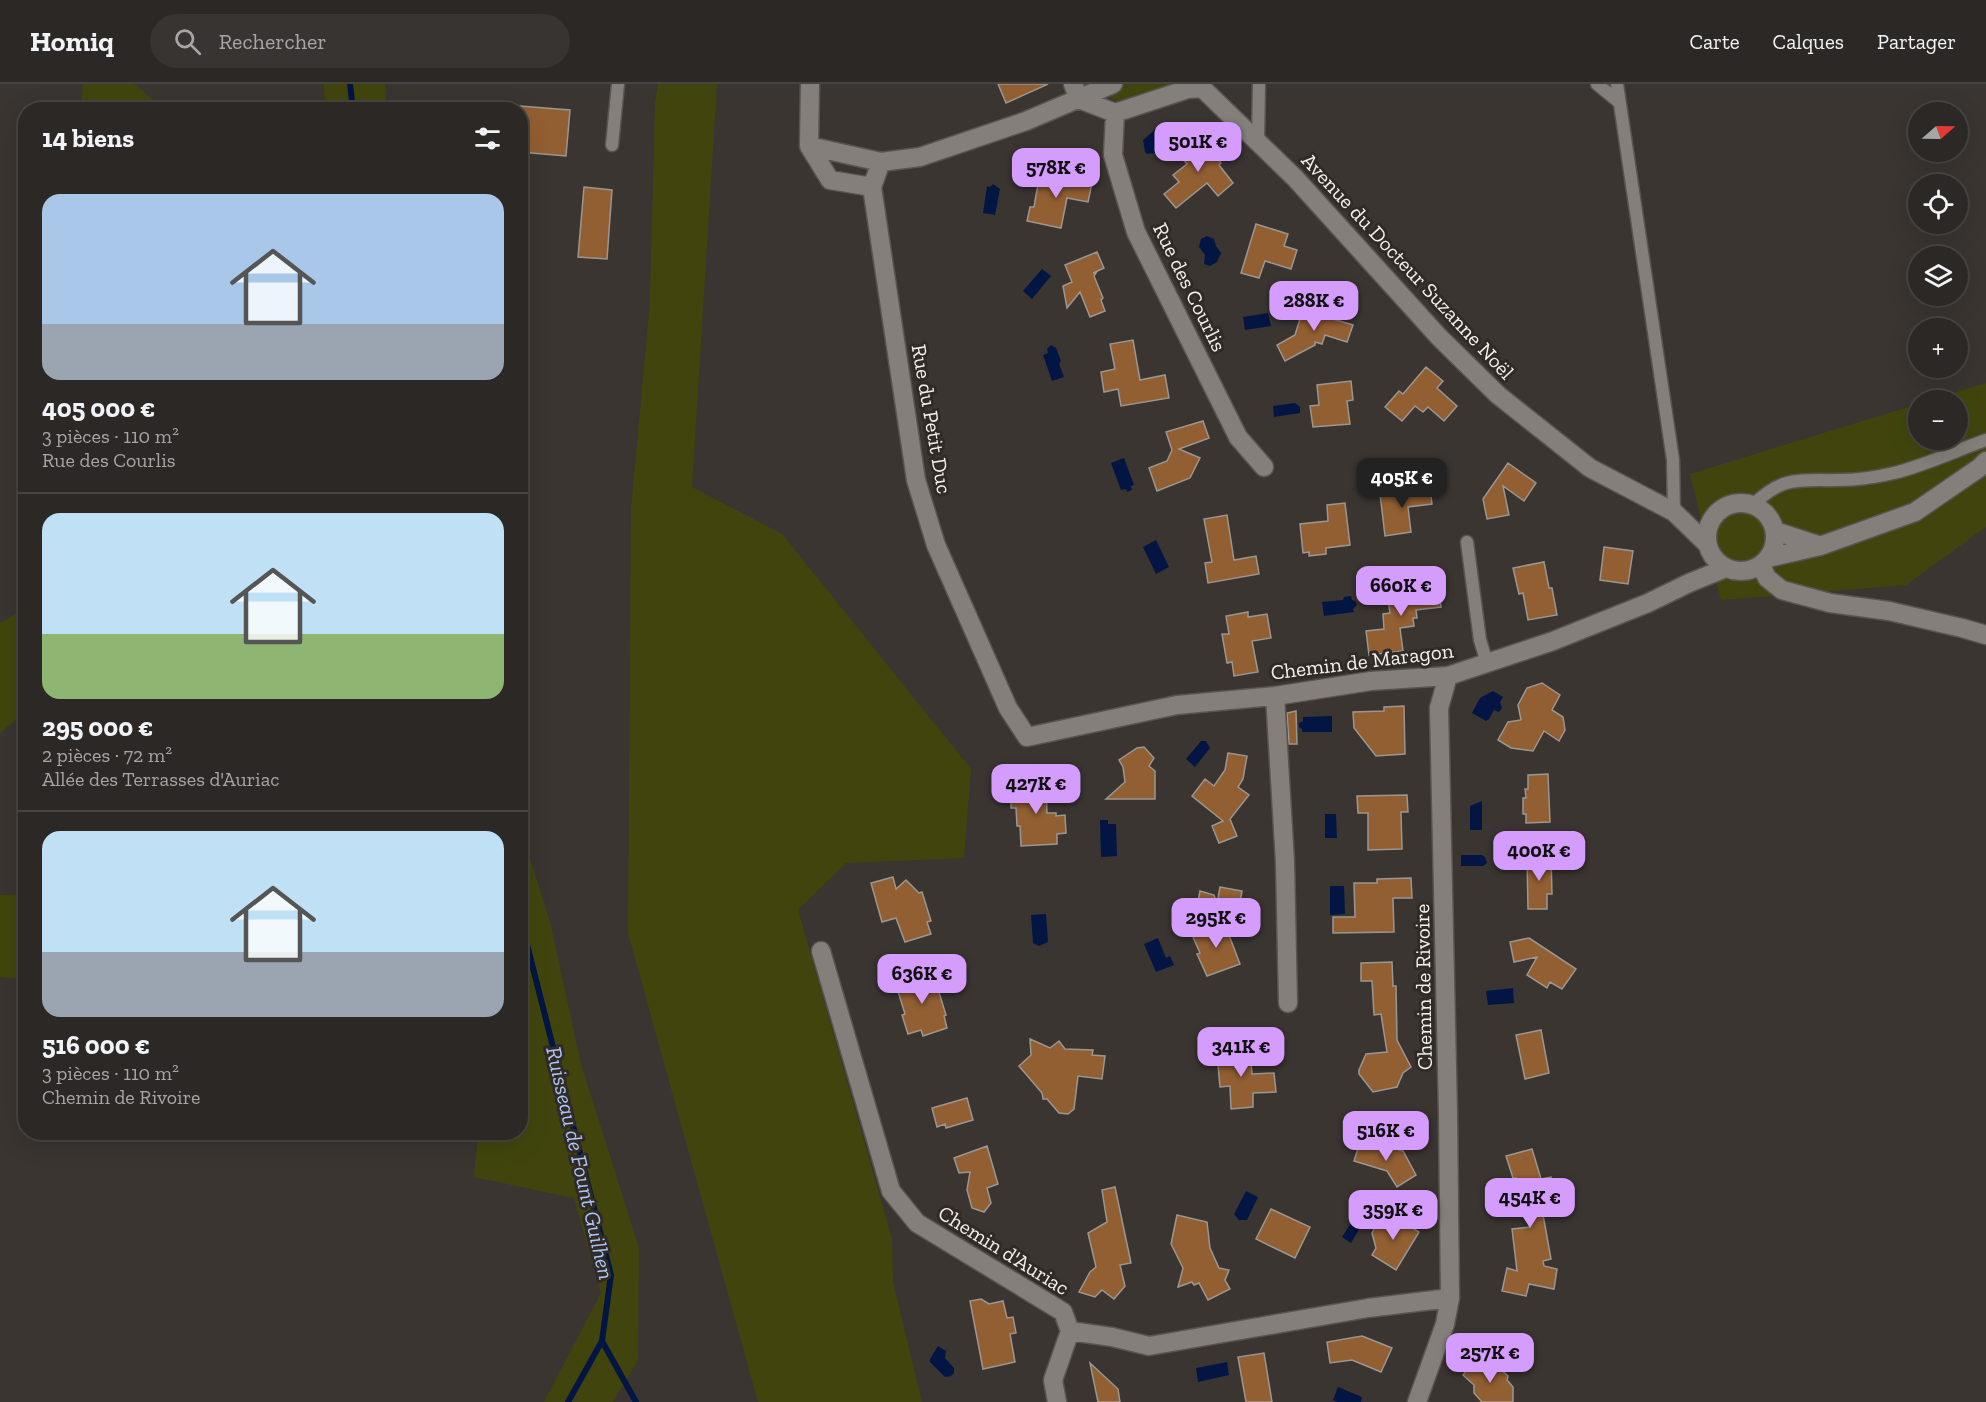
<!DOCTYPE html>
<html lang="fr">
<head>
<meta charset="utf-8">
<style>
  :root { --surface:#2c2825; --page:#383432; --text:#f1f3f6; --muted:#a6a6a7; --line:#484442; --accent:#d49cfc }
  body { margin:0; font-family:"Zilla Slab",serif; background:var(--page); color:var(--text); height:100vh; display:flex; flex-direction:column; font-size:22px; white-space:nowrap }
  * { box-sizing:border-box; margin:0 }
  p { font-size:20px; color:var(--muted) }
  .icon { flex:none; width:33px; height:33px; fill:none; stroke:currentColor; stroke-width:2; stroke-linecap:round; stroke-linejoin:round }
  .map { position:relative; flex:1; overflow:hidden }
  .details { position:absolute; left:18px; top:18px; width:510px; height:1038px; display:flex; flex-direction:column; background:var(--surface); border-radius:24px; box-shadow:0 6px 24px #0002,0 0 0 2px var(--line) }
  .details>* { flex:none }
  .needle { width:39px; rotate:70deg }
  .tools { position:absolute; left:1908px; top:18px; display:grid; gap:12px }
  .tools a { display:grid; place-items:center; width:60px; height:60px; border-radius:50%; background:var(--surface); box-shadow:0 6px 24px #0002,0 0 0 2px var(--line); font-size:30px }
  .price { position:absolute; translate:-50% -51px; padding:0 14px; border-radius:12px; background:var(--accent); color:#111; font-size:20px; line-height:39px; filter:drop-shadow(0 2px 3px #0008) }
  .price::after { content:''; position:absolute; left:50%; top:36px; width:18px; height:14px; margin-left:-9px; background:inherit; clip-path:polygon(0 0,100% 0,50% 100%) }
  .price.current { background:#222; color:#fff }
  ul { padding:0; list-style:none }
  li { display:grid; align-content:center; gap:12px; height:318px; padding:0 24px }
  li+li { border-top:2px solid var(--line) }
  li span { display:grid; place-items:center; height:186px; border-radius:18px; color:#555 }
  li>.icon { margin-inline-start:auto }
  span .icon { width:108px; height:108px; fill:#fffc; stroke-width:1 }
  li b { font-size:26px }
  h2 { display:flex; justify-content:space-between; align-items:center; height:72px; padding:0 24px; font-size:26px }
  header { display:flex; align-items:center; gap:36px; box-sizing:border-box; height:84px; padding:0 30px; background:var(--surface); border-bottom:2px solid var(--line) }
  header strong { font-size:28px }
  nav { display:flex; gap:33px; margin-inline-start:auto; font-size:21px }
  .search { width:420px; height:54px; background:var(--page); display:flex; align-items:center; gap:15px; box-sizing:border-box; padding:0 21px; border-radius:33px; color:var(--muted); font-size:22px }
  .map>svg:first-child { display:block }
  .green { fill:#41450d }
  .water { fill:#031643 }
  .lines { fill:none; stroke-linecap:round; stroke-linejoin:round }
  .stream { stroke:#031643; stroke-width:6 }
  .building { fill:#925f32; stroke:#9c9691; stroke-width:1.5 }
  .lane-casing { stroke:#585450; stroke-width:15 }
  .street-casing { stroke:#585450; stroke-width:21 }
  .lane { stroke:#847f7a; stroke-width:12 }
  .street { stroke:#847f7a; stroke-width:18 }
  .labels { text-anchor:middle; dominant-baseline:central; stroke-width:6; stroke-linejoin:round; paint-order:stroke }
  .street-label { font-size:21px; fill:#f4f0ed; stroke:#302b27 }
  .water-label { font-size:22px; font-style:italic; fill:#adc6f5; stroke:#302b27 }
</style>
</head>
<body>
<header>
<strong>Homiq</strong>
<div class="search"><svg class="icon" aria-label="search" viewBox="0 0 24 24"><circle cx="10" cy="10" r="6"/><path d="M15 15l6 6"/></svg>Rechercher</div>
<nav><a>Carte</a><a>Calques</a><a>Partager</a></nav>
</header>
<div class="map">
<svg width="1986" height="1318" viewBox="0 0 1986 1318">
  <rect width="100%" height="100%" fill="#3a3531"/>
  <!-- green -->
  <path class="green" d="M83,0H134L165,25H81Z
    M324,0H385L387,25H325Z
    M658,0H717L692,403L782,450L971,685L964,774L846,779L798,826L892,1155L893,1198L922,1318H758L628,849L631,425L650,218L655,19Z
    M1126,0H1175C1156,8 1132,23 1111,15V9L1114,5Z
    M1986,299V443L1906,501L1721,516L1690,390L1918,320V356H1958V316H1930Z
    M25,524V628L0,649V539Z
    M521,746L550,838L581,980L639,1164L638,1276L613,1318H544L601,1209L574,1114L474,1093L478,1049L520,1048Z
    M25,810V895L0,893V811Z"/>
  <!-- water -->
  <path class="water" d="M1162,40L1171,50L1158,62L1155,69L1147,70L1145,68L1143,56Z
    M993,100L1000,105L995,131L983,129L987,102L990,103Z
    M1207,152L1214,155L1216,162L1221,169L1217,178L1210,182L1204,180L1205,171L1199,163L1201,155Z
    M1042,185L1051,192L1032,215L1023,207Z
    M1268,229L1271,242L1245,246L1243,233Z
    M1051,261L1056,264L1061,277L1059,280L1064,293L1052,297L1043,271L1048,269L1047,265Z
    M1295,319L1300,323V329L1274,333L1273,322Z
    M1124,374L1134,401L1131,402L1132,406L1127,408L1126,405L1121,406L1111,379Z
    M1410,386L1411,399L1386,401L1384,388Z
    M1156,456L1169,483L1156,490L1143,463Z
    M1351,512L1352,516L1355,517L1357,521L1353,525L1354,528L1324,532L1322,518L1343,516L1344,513Z
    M1493,607L1503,613L1500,618L1502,624L1499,628L1494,626L1489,635L1486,637L1472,629L1480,614Z
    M1332,632V648H1302V645L1299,643V639L1303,637V633Z
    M1201,657H1206L1210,664L1195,683L1186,675Z
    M1482,717V746H1470V722Z
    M1325,730H1336L1337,754H1325Z
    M1100,736H1108V740H1116L1117,772L1101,773Z
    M1461,771H1482L1485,773L1487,779L1483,782H1461Z
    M1330,802H1344L1345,830L1330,831Z
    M1046,830L1048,858L1039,862L1033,859L1031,831Z
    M1158,854L1166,874L1170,872L1174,881L1156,888L1144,860Z
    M1513,904L1514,919L1488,921L1486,907Z
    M1246,1107L1258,1113L1247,1136H1239L1234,1130Z
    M1361,1131L1364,1137L1351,1159L1342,1153L1355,1133Z
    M938,1262L946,1267L945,1274L954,1284V1289L951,1292L945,1293L930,1278V1275Z
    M1227,1278L1229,1291L1198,1298L1196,1284Z
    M1338,1303L1362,1313L1361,1318H1337L1333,1316Z"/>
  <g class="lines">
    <!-- stream -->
    <path class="stream" d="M350,0L353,26
      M520,833L611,1191L602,1257L636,1318
      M568,1318L602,1257"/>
  </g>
  <!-- building -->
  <path class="building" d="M998,0H1048L1006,19Z
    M520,22L570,26L566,72L520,68Z
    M1199,52L1221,79L1219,81L1233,99L1218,112L1207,99L1176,124L1164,110L1179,98L1173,91L1187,80L1178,69Z
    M1040,89L1092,99L1088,118L1067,114L1061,144L1027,137L1030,123H1034Z
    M584,103L612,106L607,175L578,173Z
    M1256,140L1288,150L1284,162L1297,166L1291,185L1265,177L1259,194L1241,189Z
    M1097,168L1104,184L1093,189H1096L1094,192L1103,214L1101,216L1105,227L1090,233L1080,208L1067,224L1063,202L1072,198L1065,181Z
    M1304,222H1310L1331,228L1330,234L1353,241L1347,258L1325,251L1322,260L1315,258V261L1285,277L1277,261L1295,251Z
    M1133,256L1140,296L1165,291L1169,314L1121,322L1118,305L1104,308L1101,288L1115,285L1110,260Z
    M1426,283L1443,297L1437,304L1457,322L1444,337L1428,323L1423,328L1415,322L1402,337L1385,323L1399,307L1403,310Z
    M1351,297L1353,316L1347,317L1350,340L1313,343L1310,322L1319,321L1317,301Z
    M1203,337L1209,354L1179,365L1200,374L1190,394L1157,407L1149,384L1167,377L1172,366L1166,348Z
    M1508,379L1536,399L1524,417L1503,402L1509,431L1487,435L1483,415Z
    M1430,404L1432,420L1408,423L1411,448L1385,452L1380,410Z
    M1345,419L1350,461L1326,464V470L1309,472V468L1303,469L1300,440L1328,437L1327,421Z
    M1227,431L1234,476L1256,472L1259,490L1208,499L1205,479L1212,478L1204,435Z
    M1604,463L1633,467L1628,500L1600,496Z
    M1544,478L1549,504H1552L1557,531L1528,536L1523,509L1519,510L1513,484Z
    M1420,499L1421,507L1439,505L1441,523L1416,526L1417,534H1413L1414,542L1400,544L1403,567L1369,571L1366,547L1384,545L1383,530L1390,529L1388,516L1393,515L1391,503Z
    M1248,528V533L1267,530L1271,554L1252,557L1258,588L1234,592L1232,578L1227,579L1222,550H1229L1226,532Z
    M1542,599L1560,611L1552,626L1563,633L1565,646L1559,657L1544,647L1533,667L1511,664L1498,656L1508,638L1521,636L1518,621L1527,604Z
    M1404,622L1405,670L1376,672L1354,644L1353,628L1384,627V623Z
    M1296,627L1297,660H1289L1287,629Z
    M1144,663L1154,674L1149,682L1155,687V715H1106L1125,698L1123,683L1119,676L1137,664Z
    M1228,669L1247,672L1243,695L1238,703L1249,711L1230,735L1237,752L1219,759L1212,742L1223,737L1192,712L1205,695L1214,702L1225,686Z
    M1037,688L1049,699L1046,702L1047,729H1056V732L1065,731L1066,749L1057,750V760L1021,762L1020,742H1017L1016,724H1011V707H1021Z
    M1548,690L1550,738L1526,739V730H1523V714H1526L1525,705H1528V691Z
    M1407,711L1408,728H1401L1402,765L1368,766V729H1358L1357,712Z
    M1551,773L1552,810H1547V825H1528L1527,774Z
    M893,793L896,805L906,796L919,809L922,808L931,837L927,838L931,850L905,858L896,834L882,838L871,799Z
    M1411,794L1412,814H1393L1394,848L1333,849V833H1355L1354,799H1377V795Z
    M1220,803L1242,807L1238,829L1219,825L1222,832L1196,827L1200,807L1214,811L1217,820Z
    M1224,838L1240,880L1207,892L1197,870L1200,869L1192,851Z
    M1529,854L1576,885L1562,905L1550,898L1547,904L1527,891L1537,873L1514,878L1510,858Z
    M1392,878L1393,902H1396L1397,956L1411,983L1403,989L1397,1003L1373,1008L1359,990V986L1366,970L1387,968L1381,930L1374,931L1372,897H1361V879Z
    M933,889L946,931L944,932L947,944L923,952L921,946L908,950L902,931L905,930L896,901Z
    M1541,946L1549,989L1525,995L1516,951Z
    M1030,955L1050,964L1059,957L1065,965L1093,966L1092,971L1105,972L1102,995L1078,992L1074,1025L1068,1030L1059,1029L1047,1015H1043L1042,1009L1019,982L1031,971Z
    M1232,958L1244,978H1251L1252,990L1274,989L1276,1008L1253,1009V1023L1231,1025L1230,1002L1220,1003L1218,981L1212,972Z
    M967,1014L973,1036L946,1044L945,1040L937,1043L932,1024Z
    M1360,1058L1382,1065L1383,1061L1403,1067L1416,1091L1397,1103L1387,1087L1354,1077Z
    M987,1062L998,1100L987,1104L991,1119L984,1128L972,1124L967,1106L970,1088L959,1089L954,1074Z
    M1532,1065L1541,1095L1551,1093L1556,1111L1540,1114L1551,1175L1543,1177L1544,1182L1557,1185L1554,1205L1529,1200L1526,1212L1502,1207L1507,1184L1517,1187L1512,1145L1530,1143L1516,1094H1513L1506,1072Z
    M1115,1103L1131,1179L1120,1181L1125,1202L1114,1215L1102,1206L1095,1213L1079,1208L1090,1188L1096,1183L1088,1149L1107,1138L1102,1106Z
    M1271,1125L1310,1143L1295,1174L1256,1155Z
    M1177,1131L1207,1138L1210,1164L1219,1184L1229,1186L1225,1196L1230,1205L1208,1216L1199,1199L1194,1201L1192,1198L1178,1203L1183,1184L1171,1160Z
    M1394,1133L1419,1148L1396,1186L1372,1171L1376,1164L1372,1149L1380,1134L1390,1140Z
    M981,1215L989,1220L1003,1217L1007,1234L1013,1233L1016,1249L1010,1250L1015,1278L983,1285L970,1217Z
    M1362,1252L1392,1264L1381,1288L1352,1276L1330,1279L1327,1258Z
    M1264,1269L1272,1318H1246L1238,1273Z
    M1474,1278L1486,1288L1494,1279L1508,1292L1507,1296L1513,1303V1318H1482L1474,1309V1301L1463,1291Z
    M1090,1279L1118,1305L1120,1318H1098Z"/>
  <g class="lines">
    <defs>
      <path id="lane" d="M1597,0L1619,18
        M1617,0L1673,376L1674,428
        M1258,57L1259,0
        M612,61L618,0
        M1753,421C1783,391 1800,397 1839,396C1856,396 1877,393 1894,389C1926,381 1955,367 1986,356
        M1467,458L1480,556L1487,579"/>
      <path id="street" d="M810,0L809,62L830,96L872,103
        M1073,0L1079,15L1115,29
        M1198,0L1295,94L1439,253L1498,311L1590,384L1674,428L1707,460
        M1115,29L1113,71L1136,148L1238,353L1264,383
        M1115,29L1188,5L1203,4
        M809,62L881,78L920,73L1026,37L1113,0
        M881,78L872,103L916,396L936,461L1008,624L1027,653L1177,621L1275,612L1371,597L1448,592L1553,557L1648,519L1689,499L1726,484
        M1707 453a34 34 0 1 1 68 0a34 34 0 1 1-68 0Z
        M1775,447L1818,461
        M1768,474L1820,462L1915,428L1979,384L1986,377
        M1761,481L1767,494L1782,506L1830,519L1889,527L1962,544L1986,551
        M1275,612L1285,778L1288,919
        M821,867L891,1107L917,1139L1063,1228L1070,1247L1112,1253L1149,1262L1368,1224L1450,1214
        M1057,1318L1053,1296L1070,1247
        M1417,1318L1445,1240L1450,1214L1448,1029L1439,624L1448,592"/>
    </defs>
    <!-- lane casing -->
    <use href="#lane" class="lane-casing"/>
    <!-- street casing -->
    <use href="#street" class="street-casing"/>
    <!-- lane -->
    <use href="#lane" class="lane"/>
    <!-- street -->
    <use href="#street" class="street"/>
  </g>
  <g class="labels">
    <!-- street labels -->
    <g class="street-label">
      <text transform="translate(1408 182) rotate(47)">Avenue du Docteur Suzanne Noël</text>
      <text transform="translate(1190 203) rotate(64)">Rue des Courlis</text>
      <text transform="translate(932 335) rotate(80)">Rue du Petit Duc</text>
      <text transform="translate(1362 577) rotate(-7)">Chemin de Maragon</text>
      <text transform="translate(1423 903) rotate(-91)">Chemin de Rivoire</text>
      <text transform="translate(1004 1166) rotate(32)">Chemin d'Auriac</text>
    </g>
    <!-- water labels -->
    <g class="water-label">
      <text transform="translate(580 1079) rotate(77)">Ruisseau de Fount Guilhen</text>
    </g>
  </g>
</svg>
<div class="tools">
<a><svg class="needle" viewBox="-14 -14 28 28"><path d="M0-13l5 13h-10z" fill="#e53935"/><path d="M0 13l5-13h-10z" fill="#a6a6a7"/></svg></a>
<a><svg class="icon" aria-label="locate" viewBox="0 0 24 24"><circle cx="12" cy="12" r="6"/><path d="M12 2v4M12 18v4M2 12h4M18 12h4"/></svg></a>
<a><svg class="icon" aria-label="layers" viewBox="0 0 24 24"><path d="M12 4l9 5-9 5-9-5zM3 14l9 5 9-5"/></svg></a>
<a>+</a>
<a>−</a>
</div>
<b class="price" style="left:1198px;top:89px">501K €</b>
<b class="price" style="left:1056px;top:115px">578K €</b>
<b class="price" style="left:1314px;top:248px">288K €</b>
<b class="price current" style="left:1402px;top:425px">405K €</b>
<b class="price" style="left:1401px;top:533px">660K €</b>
<b class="price" style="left:1036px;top:731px">427K €</b>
<b class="price" style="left:1539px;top:798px">400K €</b>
<b class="price" style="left:1216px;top:865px">295K €</b>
<b class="price" style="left:922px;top:921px">636K €</b>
<b class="price" style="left:1241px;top:994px">341K €</b>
<b class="price" style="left:1386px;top:1078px">516K €</b>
<b class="price" style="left:1530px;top:1145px">454K €</b>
<b class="price" style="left:1393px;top:1157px">359K €</b>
<b class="price" style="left:1490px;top:1300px">257K €</b>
<section class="details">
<h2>14 biens<svg class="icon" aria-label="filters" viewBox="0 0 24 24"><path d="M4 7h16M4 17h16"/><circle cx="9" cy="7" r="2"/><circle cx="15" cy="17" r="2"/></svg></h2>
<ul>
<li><span style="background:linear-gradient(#a9c7e8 70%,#9aa5b1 0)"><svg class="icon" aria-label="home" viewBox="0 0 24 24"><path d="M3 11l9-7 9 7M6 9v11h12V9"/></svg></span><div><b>405 000 €</b><p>3 pièces · 110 m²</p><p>Rue des Courlis</p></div></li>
<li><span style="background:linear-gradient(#bfe0f5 65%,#8fb573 0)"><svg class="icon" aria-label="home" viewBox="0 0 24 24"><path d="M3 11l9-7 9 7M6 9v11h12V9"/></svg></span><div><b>295 000 €</b><p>2 pièces · 72 m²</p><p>Allée des Terrasses d'Auriac</p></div></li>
<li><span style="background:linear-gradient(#bfe0f5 65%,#9aa5b1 0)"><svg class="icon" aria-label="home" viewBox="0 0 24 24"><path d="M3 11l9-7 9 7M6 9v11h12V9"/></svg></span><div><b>516 000 €</b><p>3 pièces · 110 m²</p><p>Chemin de Rivoire</p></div></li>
</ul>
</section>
</div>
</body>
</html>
